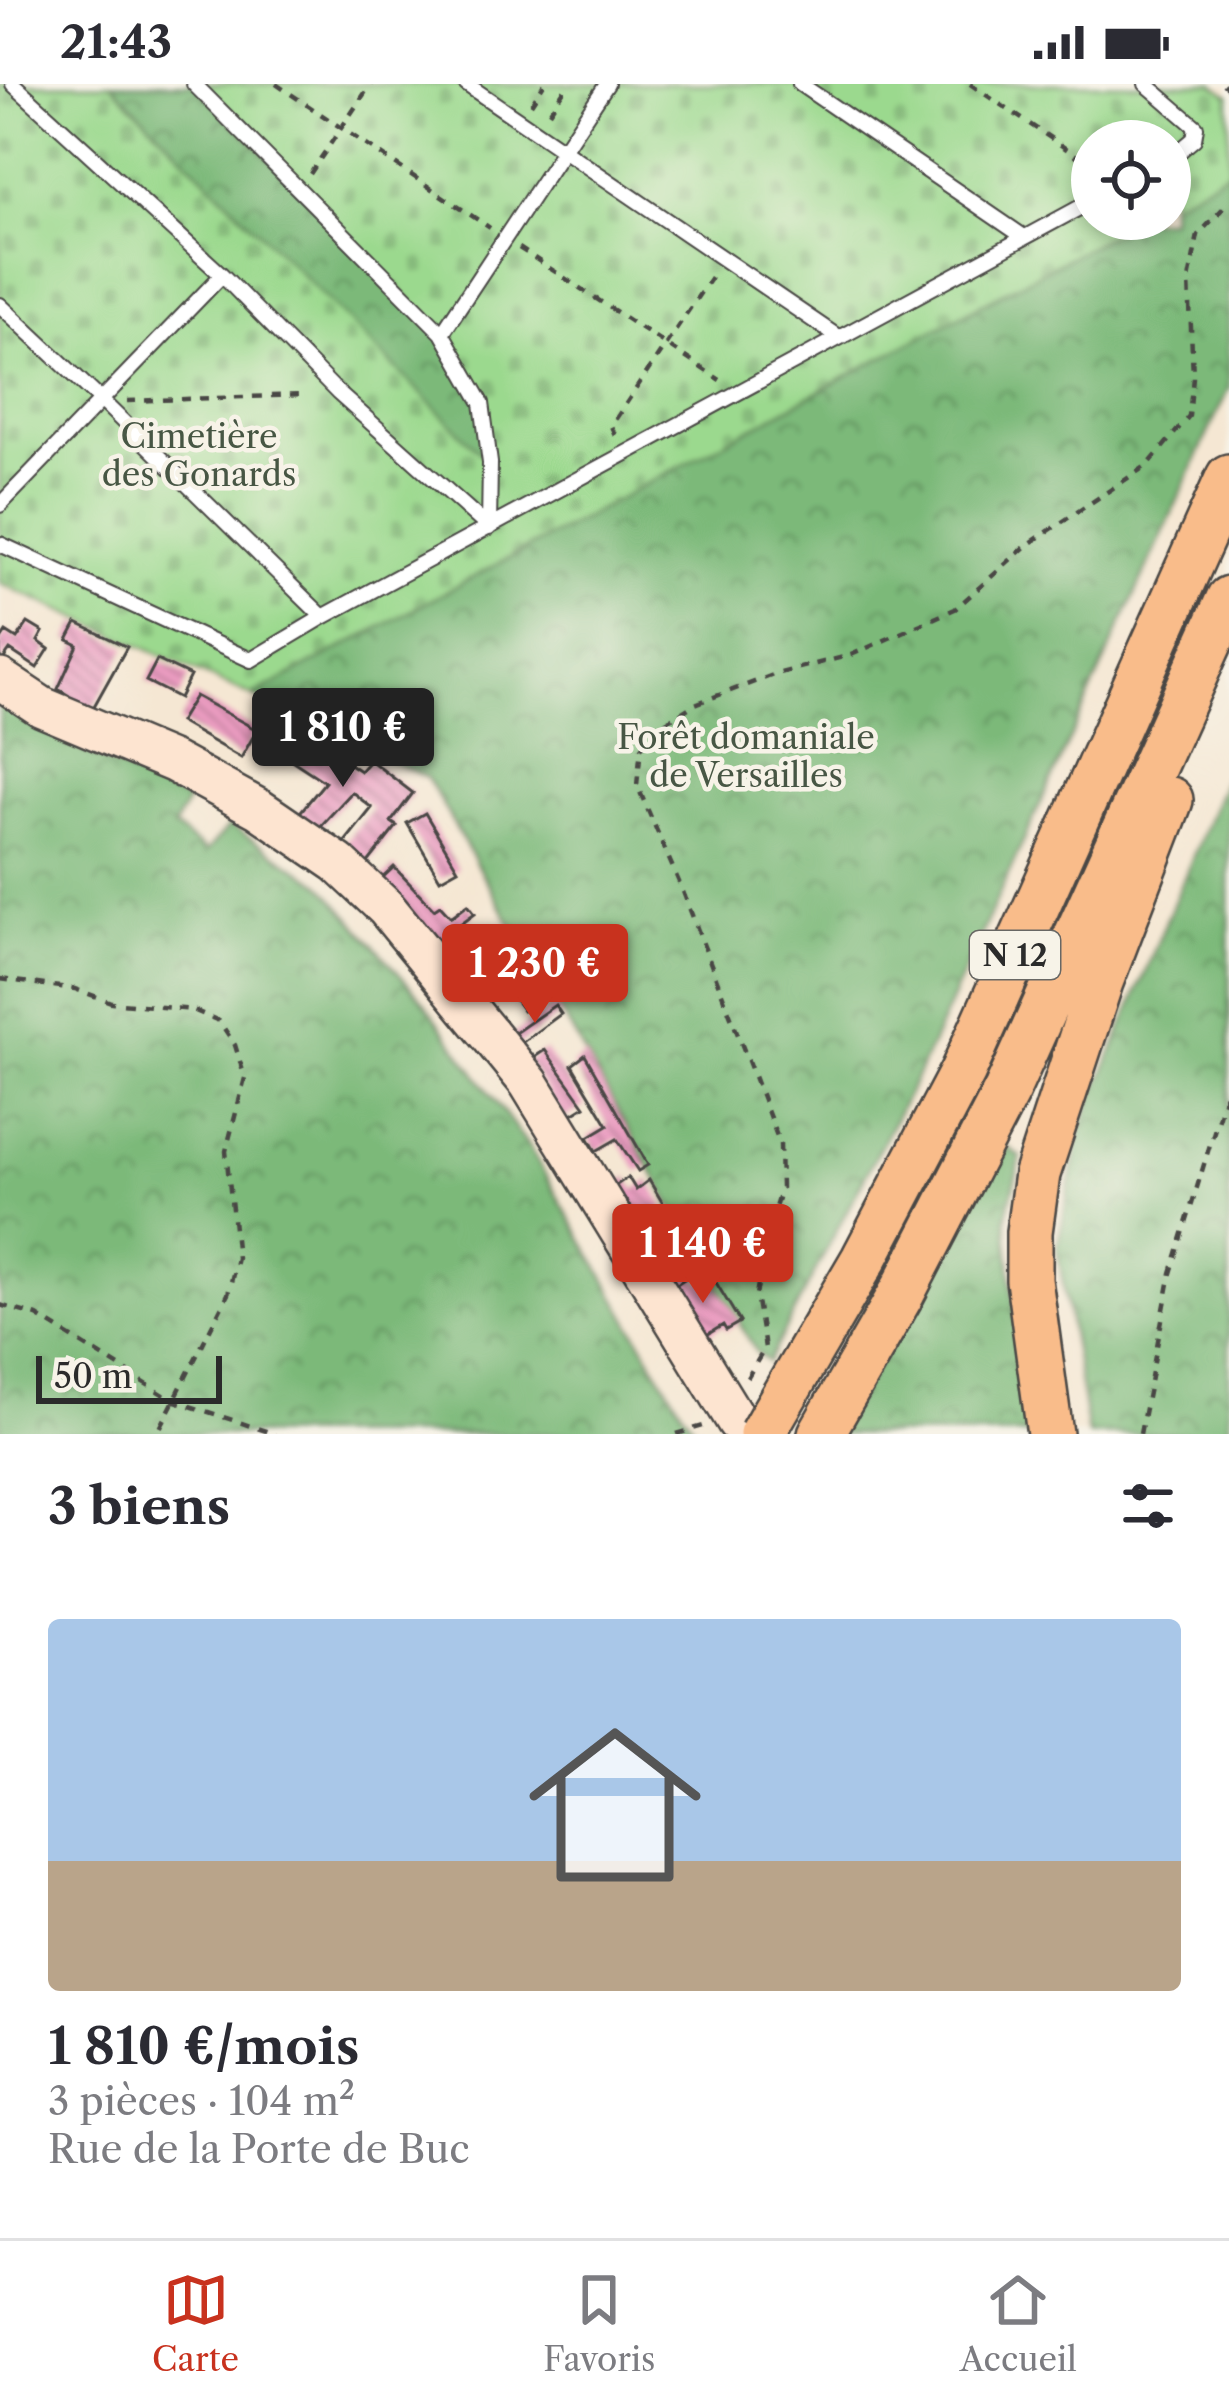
<!DOCTYPE html>
<html lang="fr">
<head>
<meta charset="utf-8">
<style>
  :root { --surface:#fff; --page:#f7f7f7; --text:#2b2b33; --muted:#7c7c81; --line:#e1e1e2; --accent:#c8321e }
  body { margin:0; font-family:"Libre Caslon Text",serif; background:var(--page); color:var(--text); height:100vh; display:flex; flex-direction:column; font-size:45px; white-space:nowrap }
  * { box-sizing:border-box; margin:0 }
  p { font-size:39px; color:var(--muted) }
  .icon { flex:none; width:66px; height:66px; fill:none; stroke:currentColor; stroke-width:2; stroke-linecap:round; stroke-linejoin:round }
  .map { position:relative; height:1350px; overflow:hidden }
  .sheet { display:flex; flex-direction:column; background:var(--surface); flex:1 }
  .sheet>* { flex:none }
  .controls { position:absolute; left:1071px; top:36px; display:grid; gap:24px }
  .controls a { display:grid; place-items:center; width:120px; height:120px; border-radius:50%; background:var(--surface); box-shadow:0 6px 18px #0003; font-size:60px }
  .scale { position:absolute; left:36px; bottom:30px; width:186px; box-sizing:border-box; padding-left:12px; border:6px solid #2b2b2b; border-top:0; font-size:33px; line-height:42px; white-space:nowrap; color:#2b2b2b; -webkit-text-stroke:9px #f7f3e8; paint-order:stroke }
  .price { position:absolute; translate:-50% -102px; padding:0 27px; border-radius:12px; background:var(--accent); color:#fff; font-size:39px; line-height:78px; filter:drop-shadow(0 3px 6px #0008) }
  .price::after { content:''; position:absolute; left:50%; top:72px; width:36px; height:27px; margin-left:-18px; background:inherit; clip-path:polygon(0 0,100% 0,50% 100%) }
  .price.current { background:#222; color:#fff }
  ul { padding:0; list-style:none }
  li { display:grid; align-content:center; gap:24px; height:636px; padding:0 48px }
  li+li { border-top:3px solid var(--line) }
  li span { display:grid; place-items:center; height:372px; border-radius:12px; color:#555 }
  li>.icon { margin-inline-start:auto }
  span .icon { width:216px; height:216px; fill:#fffc; stroke-width:1 }
  li b { font-size:51px }
  h2 { display:flex; justify-content:space-between; align-items:center; height:144px; padding:0 48px; font-size:51px }
  .status { display:flex; justify-content:space-between; align-items:center; height:84px; padding:0 60px; background:var(--surface); direction:ltr }
  .status svg { height:33px; fill:currentColor }
  .menu { display:flex; justify-content:space-around; align-items:center; height:168px; border-top:3px solid var(--line); background:var(--surface); font-size:33px; color:var(--muted) }
  .menu a { display:grid; justify-items:center; gap:6px }
  .menu .current { color:var(--accent) }
  .map>svg:first-child { display:block }
  .forest { fill:url(#forest-crowns); stroke:#547252; stroke-width:3 }
  .cemetery { fill:url(#cemetery-stones); stroke:#63825c; stroke-width:3 }
  .building { fill:url(#building-back-hatch) }
  .lines { fill:none; stroke-linecap:round; stroke-linejoin:round }
  .service-casing { stroke:#494744; stroke-width:18 }
  .secondary-casing { stroke:#494744; stroke-width:44 }
  .trunk-casing { stroke:#494744; stroke-width:50 }
  .path { stroke:#494744; stroke-width:4.5; stroke-dasharray:9 9; stroke-linecap:butt }
  .service { stroke:#fff; stroke-width:14 }
  .secondary { stroke:#fde4d0; stroke-width:39 }
  .trunk { stroke:#f9bc8a; stroke-width:45 }
  .trunk-bridge-casing { stroke:#494744; stroke-width:50; stroke-linecap:butt }
  .trunk-bridge { stroke:#f9bc8a; stroke-width:45 }
  .labels { text-anchor:middle; dominant-baseline:central; stroke-width:9; stroke-linejoin:round; paint-order:stroke }
  .shield { fill:#f7f3e8; stroke:#686764; stroke-width:3 }
  .shield-label { font-size:30px; font-weight:bold; fill:#2b2b2b }
  .park-label { font-size:33px; fill:#475644; stroke:#f7f3e8 }
</style>
</head>
<body>
<div class="status"><b>21:43</b><svg viewBox="0 0 49 12"><path d="M0 12V9h3v3zM5 12V6h3v6zM10 12V3h3v9zM15 12V0h3v12zM26 1h20v11H26zM47 4h2v5h-2z"/></svg></div>
<div class="map">
<svg width="1229" height="1350" viewBox="0 0 1229 1350">
  <defs>
    <pattern id="forest-crowns" width="20" height="18" patternUnits="userSpaceOnUse" patternTransform="scale(3)"><rect width="20" height="18" fill="#7cb979"/><path d="M2 6a3 3 0 1 1 6 0M12 15a3 3 0 1 1 6 0" fill="none" stroke="#669763"/></pattern>
    <pattern id="cemetery-stones" width="16" height="16" patternUnits="userSpaceOnUse" patternTransform="scale(3)"><rect width="16" height="16" fill="#9bd98e"/><path d="M2 7V4a2 2 0 0 1 4 0v3zM10 15v-3a2 2 0 0 1 4 0v3z" fill="#86ba7b"/></pattern>
    <pattern id="building-back-hatch" width="6" height="6" patternUnits="userSpaceOnUse" patternTransform="scale(3)"><rect width="6" height="6" fill="#ea9bc0"/><path d="M-1 5l2 2M0 0l6 6M5-1l2 2" fill="none" stroke="#be7f9c"/></pattern>
  </defs>
  <rect width="100%" height="100%" fill="#f7f3e8"/>
  <filter id="ink" filterUnits="userSpaceOnUse"><feTurbulence type="fractalNoise" baseFrequency=".00833" numOctaves="2"/><feDisplacementMap in="SourceGraphic" scale="24" xChannelSelector="R" yChannelSelector="G"/><feConvolveMatrix kernelMatrix="1 2 1 2 8 2 1 2 1" color-interpolation-filters="sRGB"/></filter>
  <filter id="wash" filterUnits="userSpaceOnUse"><feTurbulence type="fractalNoise" baseFrequency=".004" numOctaves="4" result="noise"/><feDisplacementMap in="SourceGraphic" scale="48" xChannelSelector="R" yChannelSelector="G"/><feGaussianBlur stdDeviation="2.7" result="paint"/><feColorMatrix in="noise" values="0 0 0 0 0 0 0 0 0 0 0 0 0 0 0 0 0 1.4 0 .05"/><feComposite in="paint" operator="in"/></filter>
  <g filter="url(#wash)">
    <rect width="100%" height="100%" fill="#f5e7d3"/>
    <!-- forest -->
    <path class="forest" d="M111,0H195L442,249L482,319L490,379Z
      M1229,87V303L917,992L768,1278L756,1268L427,694L252,612L1140,135H1170V119Z
      M0,619C57,659 125,684 187,717L174,743L206,768L230,741L321,800L423,917L529,1063L668,1304L698,1350H0Z
      M1229,685V1350H1088L1057,1164L1082,1041Z
      M1007,1063L1021,1073L1006,1135L1016,1240L1034,1350H837Z"/>
    <!-- cemetery -->
    <path class="cemetery" d="M0,0H111L489,377L482,319L442,249L195,0H1213L1229,11V87L1170,119V57H1092V135H1140L252,612L0,499Z"/>
    <g id="blocks">
      <!-- building -->
      <path class="building" d="M28,539L43,548L38,557L49,565L37,584L10,566L0,580V557L6,548L17,555Z
        M77,539L127,563L88,633L63,621L68,611L58,605L78,561L68,556Z
        M157,576L190,592L179,614L146,597Z
        M195,612L257,646L241,674L179,638Z
        M276,631L360,687L370,676L413,709L391,738L397,742L363,785L340,764L372,724L352,708L317,746L297,732L325,698L261,656Z
        M425,729L458,785L440,795L407,739Z
        M394,783L434,825L440,821L451,833L468,820L475,829L452,846L463,858L445,872L377,799Z
        M525,871L530,879L521,884L542,915L523,927L493,885L512,873L515,878Z
        M555,921L561,930L516,963L509,953Z
        M545,966L585,1022L564,1035L527,978Z
        M585,971L648,1081L638,1087L617,1055L596,1067L588,1053L608,1041L572,981Z
        M628,1093L636,1106L649,1096L665,1123L640,1139L624,1113L615,1119L608,1107Z
        M693,1189L700,1199L712,1192L740,1238L726,1246L723,1241L697,1257L668,1206Z"/>
    </g>
  </g>
  <g filter="url(#ink)">
    <use href="#blocks" fill-opacity="0" stroke="#494744" stroke-width="3"/>
    <g class="lines">
      <defs>
        <path id="service" d="M13,0L222,191L338,309L489,444
          M194,0L442,249L482,319L490,379L489,444
          M466,0L838,253
          M800,0L1024,153
          M1146,0L1196,43L1194,55L1170,75
          M0,221L103,318L323,533
          M442,249L607,0
          M0,421L222,191
          M0,460L251,576L323,533L1092,117"/>
        <path id="secondary" d="M0,595L42,623L173,678L259,725L338,779L386,824L529,999L737,1338"/>
        <path id="trunk" d="M771,1334L864,1175L963,987L1229,393
          M821,1350L903,1207L1007,1006L1229,515
          M1050,1350L1029,1196V1148L1037,1090L1100,898L1170,716"/>
      </defs>
      <!-- service casing -->
      <use href="#service" class="service-casing"/>
      <!-- secondary casing -->
      <use href="#secondary" class="secondary-casing"/>
      <!-- trunk casing -->
      <use href="#trunk" class="trunk-casing"/>
      <!-- path -->
      <path class="path" d="M276,0L490,144
        M970,0L1092,82
        M1223,0L1229,5
        M531,20L544,0
        M549,28L568,0
        M310,90L371,0
        M519,164L720,296
        M127,317L303,311
        M615,351L611,342L713,190
        M0,895L75,905L111,918L193,926L219,937L235,961L245,994L226,1067L237,1174L228,1210L157,1350
        M0,1221L37,1232L172,1316L275,1350
        M747,1294L765,1264L756,1211L767,1150L781,1104L780,1060L682,805L637,701L641,664L663,640L695,620L776,590L851,571L955,525L1026,462L1149,380L1189,332L1193,293L1189,196L1198,151L1229,118
        M677,1350L703,1342
        M1140,1350L1171,1189L1229,998"/>
      <!-- service -->
      <use href="#service" class="service"/>
      <!-- secondary -->
      <use href="#secondary" class="secondary"/>
      <!-- trunk -->
      <use href="#trunk" class="trunk"/>
      <defs>
        <path id="trunk-bridge" d="M762,1350L771,1334"/>
      </defs>
      <!-- trunk-bridge casing -->
      <use href="#trunk-bridge" class="trunk-bridge-casing"/>
      <!-- trunk-bridge -->
      <use href="#trunk-bridge" class="trunk-bridge"/>
    </g>
  </g>
  <g class="labels">
    <!-- shield labels -->
    <rect class="shield" x="970" y="847" width="90" height="48" rx="9"/>
    <g class="shield-label">
      <text x="1015" y="871">N 12</text>
    </g>
    <!-- park labels -->
    <g class="park-label">
      <text x="199" y="352">Cimetière<tspan x="199" dy="38">des Gonards</tspan></text>
      <text x="746" y="653">Forêt domaniale<tspan x="746" dy="38">de Versailles</tspan></text>
    </g>
  </g>
</svg>
<div class="controls">
<a><svg class="icon" aria-label="locate" viewBox="0 0 24 24"><circle cx="12" cy="12" r="6"/><path d="M12 2v4M12 18v4M2 12h4M18 12h4"/></svg></a>
</div>
<div class="scale">50 m</div>
<b class="price current" style="left:343px;top:706px">1 810 €</b>
<b class="price" style="left:535px;top:942px">1 230 €</b>
<b class="price" style="left:703px;top:1222px">1 140 €</b>
</div>
<section class="sheet">
<h2>3 biens<svg class="icon" aria-label="filters" viewBox="0 0 24 24"><path d="M4 7h16M4 17h16"/><circle cx="9" cy="7" r="2"/><circle cx="15" cy="17" r="2"/></svg></h2>
<ul>
<li><span style="background:linear-gradient(#a9c7e8 65%,#b9a48a 0)"><svg class="icon" aria-label="home" viewBox="0 0 24 24"><path d="M3 11l9-7 9 7M6 9v11h12V9"/></svg></span><div><b>1 810 €/mois</b><p>3 pièces · 104 m²</p><p>Rue de la Porte de Buc</p></div></li>
</ul>
</section>
<nav class="menu">
<a class="current"><svg class="icon" aria-label="map" viewBox="0 0 24 24"><path d="M3 6l6-2 6 2 6-2v14l-6 2-6-2-6 2zM9 4v14M15 6v14"/></svg>Carte</a>
<a><svg class="icon" aria-label="saved" viewBox="0 0 24 24"><path d="M7 4h10v16l-5-4-5 4z"/></svg>Favoris</a>
<a><svg class="icon" aria-label="home" viewBox="0 0 24 24"><path d="M3 11l9-7 9 7M6 9v11h12V9"/></svg>Accueil</a>
</nav>
</body>
</html>
